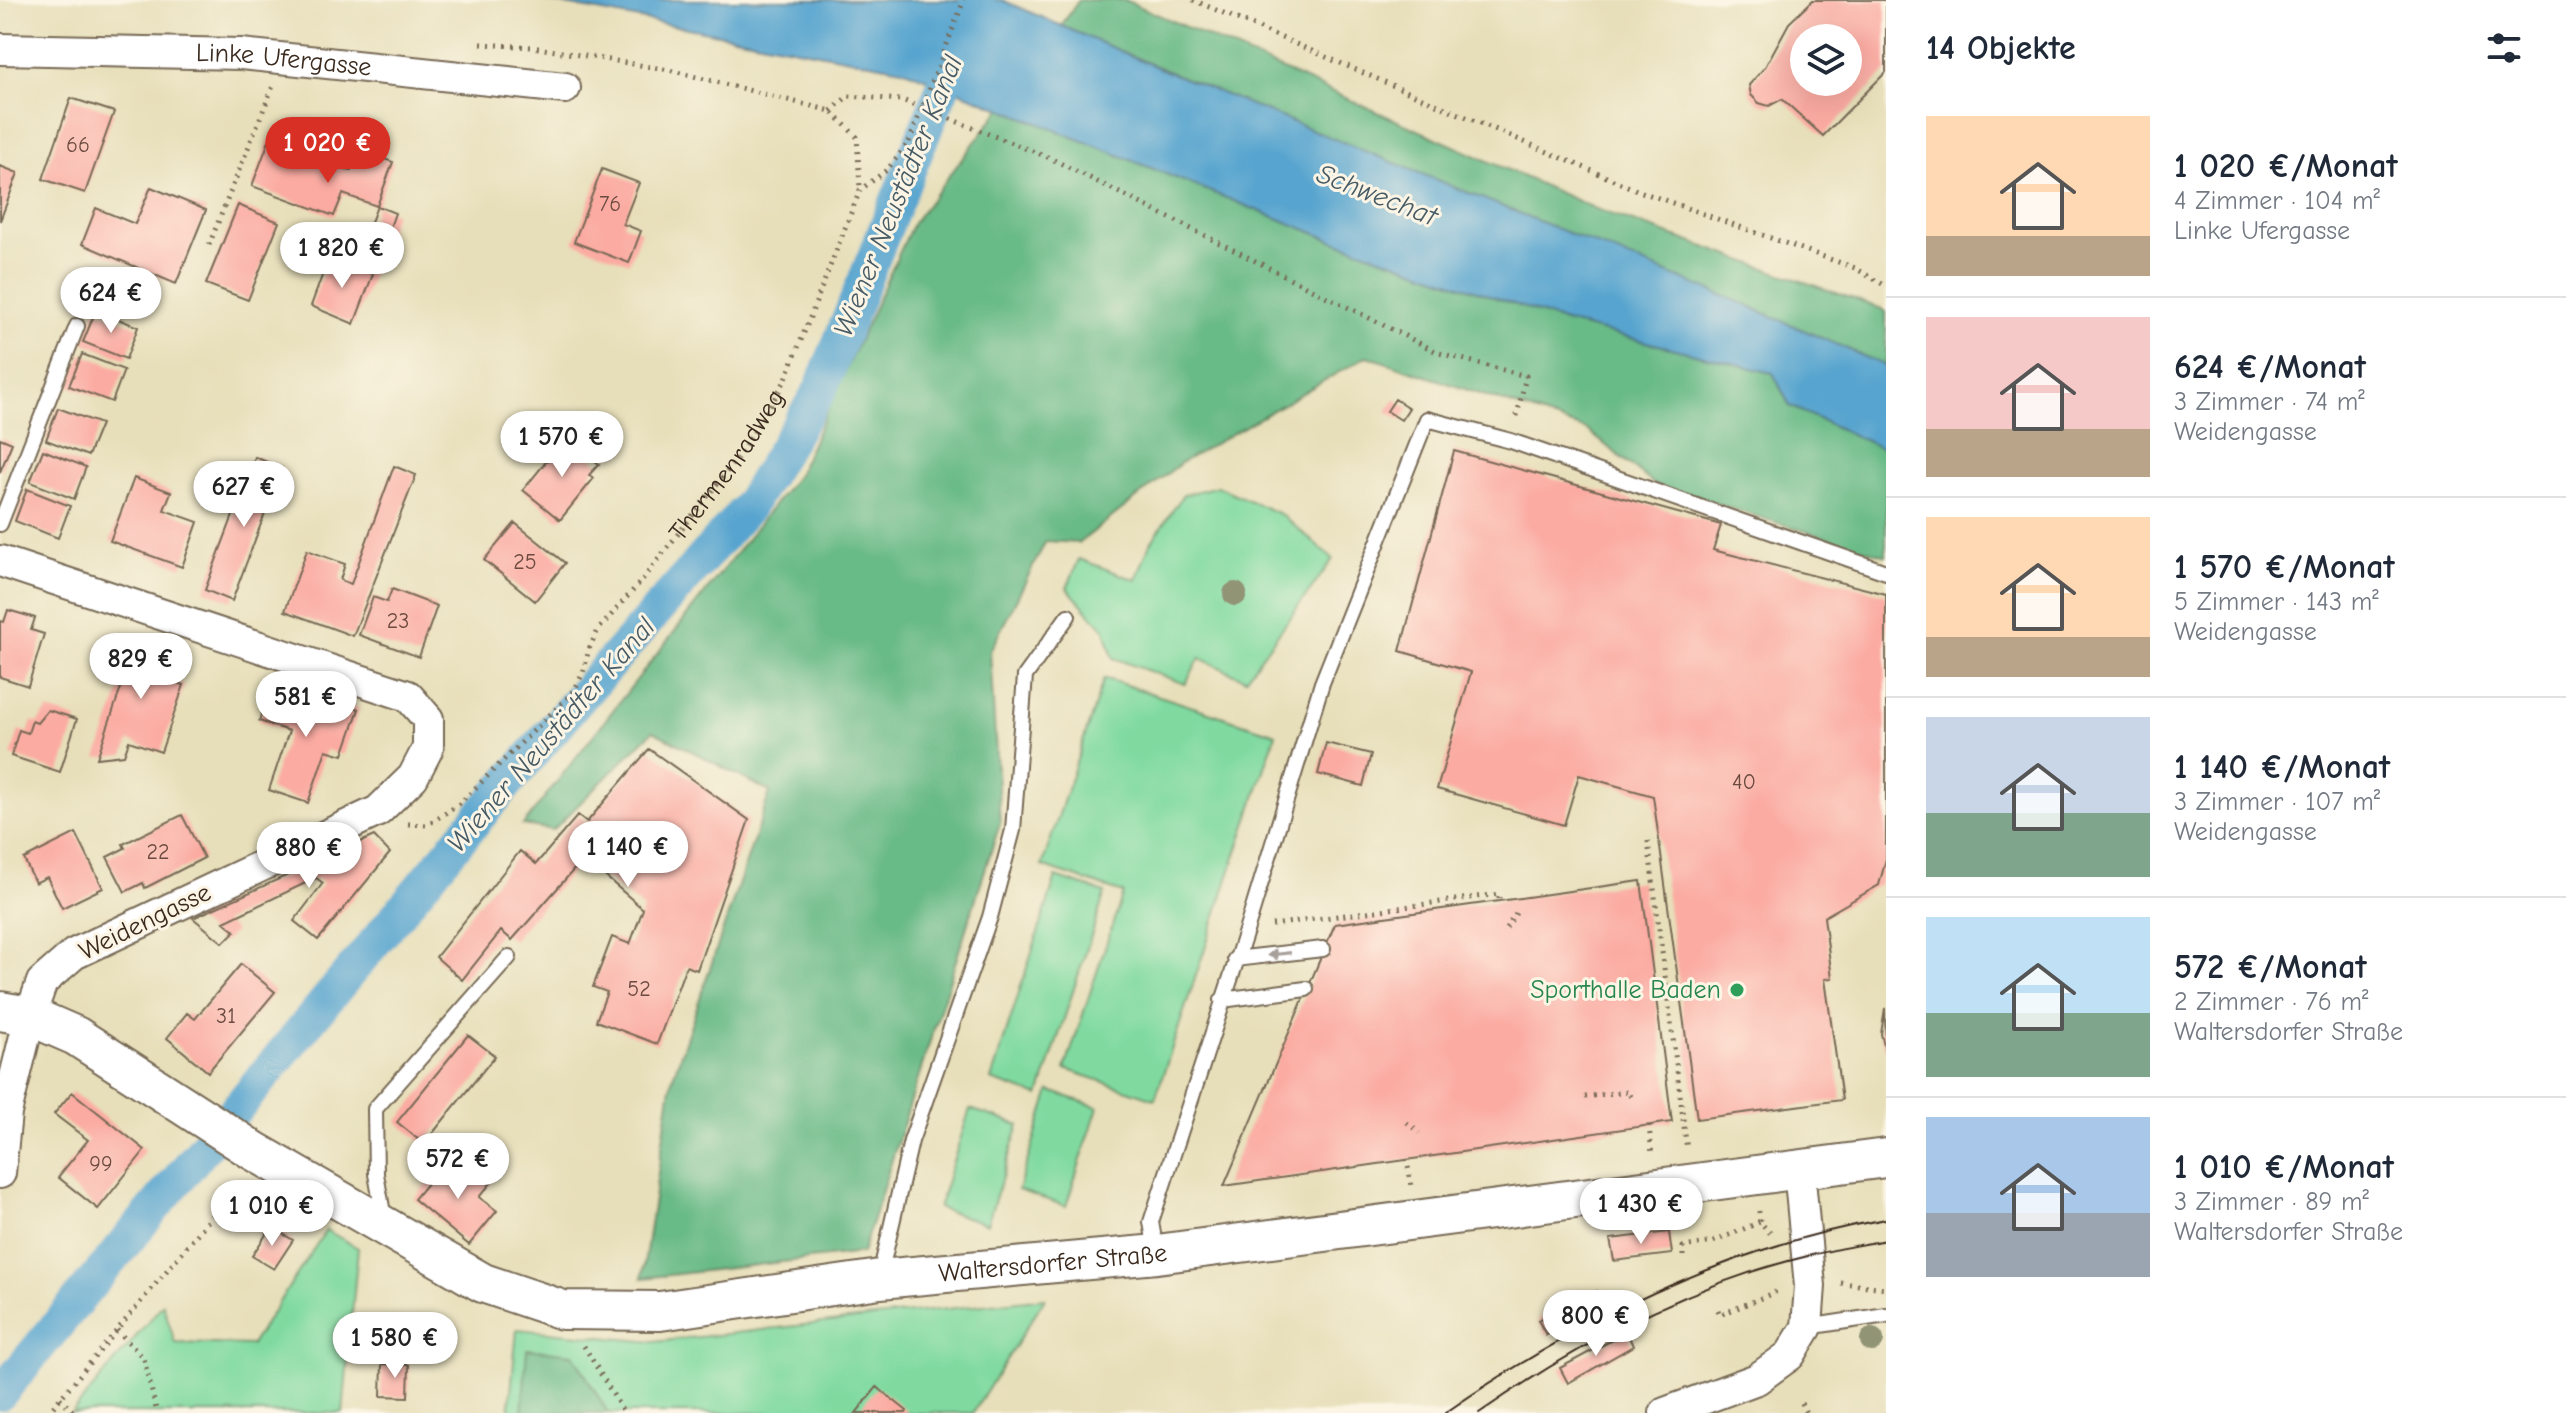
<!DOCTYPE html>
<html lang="de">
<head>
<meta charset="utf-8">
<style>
  :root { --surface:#fff; --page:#f2f2f3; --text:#1f2937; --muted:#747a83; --line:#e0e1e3; --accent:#d93025 }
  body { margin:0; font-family:"Comic Neue",sans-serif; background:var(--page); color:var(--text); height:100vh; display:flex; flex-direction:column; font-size:30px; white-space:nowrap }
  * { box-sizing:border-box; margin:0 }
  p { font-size:26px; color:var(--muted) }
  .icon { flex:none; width:44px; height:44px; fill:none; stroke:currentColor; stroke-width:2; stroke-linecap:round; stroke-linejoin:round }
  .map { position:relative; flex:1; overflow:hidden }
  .drawer { display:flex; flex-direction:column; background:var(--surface); width:680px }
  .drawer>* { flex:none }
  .buttons { position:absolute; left:1790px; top:24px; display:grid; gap:16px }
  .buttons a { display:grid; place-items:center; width:72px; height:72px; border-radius:50%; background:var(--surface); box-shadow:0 8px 32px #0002; font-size:40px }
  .price { position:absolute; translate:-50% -68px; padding:0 18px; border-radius:28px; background:#fff; color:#222; font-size:26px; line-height:52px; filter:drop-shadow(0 2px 4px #0008) }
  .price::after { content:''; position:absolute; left:50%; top:48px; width:24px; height:18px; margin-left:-12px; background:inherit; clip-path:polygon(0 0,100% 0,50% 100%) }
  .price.active { background:var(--accent); color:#fff }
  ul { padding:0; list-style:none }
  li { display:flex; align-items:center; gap:24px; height:200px; padding:0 40px }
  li+li { border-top:2px solid var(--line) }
  li span { display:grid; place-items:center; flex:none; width:224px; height:160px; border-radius:0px; color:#555 }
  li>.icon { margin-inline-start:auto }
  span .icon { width:96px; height:96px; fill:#fffc; stroke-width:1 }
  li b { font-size:34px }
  h2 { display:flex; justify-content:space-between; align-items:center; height:96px; padding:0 40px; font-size:34px }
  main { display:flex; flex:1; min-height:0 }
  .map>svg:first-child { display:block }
  .green { fill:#80daa0; stroke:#5e825f; stroke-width:2 }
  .forest { fill:#68ba86; stroke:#527252; stroke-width:2 }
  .water { fill:#56a4cf; stroke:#486776; stroke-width:2 }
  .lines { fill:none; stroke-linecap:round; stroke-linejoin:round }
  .canal { stroke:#56a4cf; stroke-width:34 }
  .building { fill:#fbaba2; fill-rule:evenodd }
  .service-casing { stroke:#776955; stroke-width:18 }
  .minor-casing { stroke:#776955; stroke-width:34 }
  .tertiary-casing { stroke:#776955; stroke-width:42 }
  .path { stroke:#776955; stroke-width:5; stroke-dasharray:2 6; stroke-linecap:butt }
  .service { stroke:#fff; stroke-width:14 }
  .minor { stroke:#fff; stroke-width:30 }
  .tertiary { stroke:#fff; stroke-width:38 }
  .tram { stroke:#3b2a1e; stroke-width:2 }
  .path-bridge { stroke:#776955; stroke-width:5; stroke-dasharray:2 6; stroke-linecap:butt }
  .tree { fill:#929476 }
  .oneway { fill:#a79f9a }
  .leisure-dot { fill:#2e9e5b; stroke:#fcf5e5; stroke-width:3 }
  .labels { text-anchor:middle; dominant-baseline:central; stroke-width:6; stroke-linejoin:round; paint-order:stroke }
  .number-label { font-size:22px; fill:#6b4a3f }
  .street-label { font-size:26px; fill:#3b2a1e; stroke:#fcf5e5 }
  .leisure-label { font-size:26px; fill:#27864d; stroke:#fcf5e5; text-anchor:end }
  .water-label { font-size:28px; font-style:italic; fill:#465b65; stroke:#fcf5e5 }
</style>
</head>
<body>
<main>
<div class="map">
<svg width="1886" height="1413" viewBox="0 0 1886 1413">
  <rect width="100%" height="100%" fill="#fcf5e5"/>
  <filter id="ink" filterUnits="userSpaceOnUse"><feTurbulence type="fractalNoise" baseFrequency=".0125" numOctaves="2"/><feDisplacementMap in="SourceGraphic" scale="16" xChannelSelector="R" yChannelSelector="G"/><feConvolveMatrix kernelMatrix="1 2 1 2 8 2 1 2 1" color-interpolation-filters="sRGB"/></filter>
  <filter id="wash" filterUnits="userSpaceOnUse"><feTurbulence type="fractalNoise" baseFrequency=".006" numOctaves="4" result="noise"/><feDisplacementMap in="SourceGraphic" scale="32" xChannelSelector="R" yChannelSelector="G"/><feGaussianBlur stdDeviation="1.8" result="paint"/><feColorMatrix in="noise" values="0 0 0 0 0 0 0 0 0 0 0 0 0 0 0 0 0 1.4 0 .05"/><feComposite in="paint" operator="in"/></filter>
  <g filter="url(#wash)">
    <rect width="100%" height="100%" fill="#e7dfba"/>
    <!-- green -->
    <path class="green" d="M1217,486L1282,515L1333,559L1245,679L1200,658L1185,684L1113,658L1105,630L1067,588L1079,559L1136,580L1149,546L1183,495Z
      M1104,678L1276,734L1155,1099L1065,1069L1123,893L1042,866Z
      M1056,877L1105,893L1039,1096L991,1080Z
      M1050,1091L1098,1107L1066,1206L1018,1190Z
      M970,1109L1019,1125L987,1224L938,1208Z
      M326,1230L358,1248L343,1413H72L163,1304L175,1343L251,1345Z
      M1045,1298L973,1413H509L517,1329L654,1342Z"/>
    <!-- forest -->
    <path class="forest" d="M1079,0H1125L1596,209L1882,309L1886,312V366C1613,247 1334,144 1061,26Z
      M1001,108L1332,240L1565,322L1773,373L1790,406L1886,450V556L1655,485L1587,430L1367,356L1181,463L1079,543L1046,541L990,651L1000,823L862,1253L642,1278L672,1080L770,792L653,731L553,830L523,825L798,474L913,223Z
      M527,1349L573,1354L608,1413H522Z"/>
    <!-- water -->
    <path class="water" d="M540,0H1002L1164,70L1739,302L1886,366V450L1790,406L1773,373L1565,322L1332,240L902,69Z"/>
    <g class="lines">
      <!-- canal -->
      <path class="canal" d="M0,1394L471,826L592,684L748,507L820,390L978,0"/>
    </g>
    <g id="blocks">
      <!-- building -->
      <path class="building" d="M1813,0H1886V72L1823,136L1782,99L1769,106L1759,103L1751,95L1749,85L1765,67L1789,23ZM1804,38H1848V82H1804Z
        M71,98L114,112L85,193L43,179Z
        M269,141L351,171L359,150L393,162L377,206L395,213L381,253L362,246L377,206L343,194L334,216L252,186Z
        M0,166L18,173L0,221Z
        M602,169L639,183L623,224L641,231L629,263L574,242Z
        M151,187L206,210L176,284L82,244L96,208L135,224Z
        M238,205L279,222L248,300L206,284Z
        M329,257L373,274L354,324L311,306Z
        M96,310L138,327L126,359L83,342Z
        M82,354L124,370L112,402L69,386Z
        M1395,399L1409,408L1401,420L1387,411Z
        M58,408L101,424L88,456L46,440Z
        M566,437L599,464L589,475L594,478L560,520L523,490Z
        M0,438L12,443L0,472Z
        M43,450L86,467L74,499L30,482Z
        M1454,451L1721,525L1713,550L1886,594V859L1879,885L1824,917L1832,978L1825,979L1842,1100L1697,1119L1653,796L1579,775L1564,825L1437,789L1471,672L1400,651Z
        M255,457L282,468L232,601L205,590Z
        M394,466L416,475L353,636L285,611L307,550L345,564L340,580L351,584Z
        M134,478L171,492L164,510L198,522L182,567L110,541Z
        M27,489L70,506L58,538L15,521Z
        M515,523L565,563L535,601L484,560Z
        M392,589L437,606L419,657L359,635L373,597L387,602Z
        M8,610L35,618L31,630L44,634L28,686L0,677V621L4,622Z
        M121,639L169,656L168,662L173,664L168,680L184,685L161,752L129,741L124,755L97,758L127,670L112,665Z
        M270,687L324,706L327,698L359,709L343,755L326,750L308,803L269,790L289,731L259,721Z
        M48,710L77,719L60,772L11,756L19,730L28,733L32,721L37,723Z
        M1326,743L1371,754L1363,786L1318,774Z
        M649,749L749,820L697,970L686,966L657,1044L596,1021L607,992L593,987L612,937L630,944L643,909L584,858L512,940L501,931L462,980L436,957L520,851L536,864L578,815L587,822Z
        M182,815L204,858L145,888L143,883L125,892L107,857L125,848L123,844Z
        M76,833L103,888L62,908L47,877L35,883L24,859Z
        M374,836L390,853L318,940L294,921L323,883L316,878L224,922L235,931L223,943L193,918Z
        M1641,881L1672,1122L1224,1186L1335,924Z
        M241,964L275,992L208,1072L167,1038L187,1013L195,1019Z
        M1885,1008L1886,1049H1885L1881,1034Z
        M468,1035L495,1056L424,1144L397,1122Z
        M72,1092L145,1150L98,1209L58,1177L88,1140L54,1114Z
        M468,1164L491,1183L479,1197L497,1211L469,1245L414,1199L442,1165L457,1177Z
        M271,1227L293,1240L274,1269L252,1256Z
        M1669,1232L1672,1254L1614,1261L1610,1239Z
        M1597,1291L1604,1304L1546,1335L1538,1320Z
        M1627,1332L1633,1346L1568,1383L1560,1368Z
        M382,1364L409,1365L408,1397L381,1396Z
        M877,1387L907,1411L906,1413H856Z"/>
    </g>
  </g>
  <g filter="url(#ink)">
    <use href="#blocks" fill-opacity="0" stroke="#776955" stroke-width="2"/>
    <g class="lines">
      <defs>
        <path id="service" d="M0,524L77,326
          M1235,959L1323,949
          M1222,1000L1306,989
          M384,1219L376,1174L375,1109L509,957
          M1156,1251L1151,1222L1247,928L1322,683L1427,419L1511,441L1886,572
          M880,1275L911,1141L990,917L1013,830L1025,676L1068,616
          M1807,1327L1886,1315"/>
        <g id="minor">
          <path id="s2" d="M0,49L241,54L565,88"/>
          <path d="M0,561L408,696L428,719V748L413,777L378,811L74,954L42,982L30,1016L6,1113L0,1173"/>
          <path d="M1665,1413L1757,1379L1790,1355L1807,1327L1810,1286L1799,1169"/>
        </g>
        <g id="tertiary">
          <path id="s3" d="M0,1011L30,1016L76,1036L254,1151L483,1283L563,1310L660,1311L880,1279L1157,1254L1886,1158"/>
        </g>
      </defs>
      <!-- service casing -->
      <use href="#service" class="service-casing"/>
      <!-- minor casing -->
      <use href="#minor" class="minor-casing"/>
      <!-- tertiary casing -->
      <use href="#tertiary" class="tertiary-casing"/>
      <!-- path -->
      <g class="path">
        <path d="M1193,0L1639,191L1855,268L1886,286"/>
        <path d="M481,44L532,47L669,70L831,111L857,137L860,189"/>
        <path d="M831,111L848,96L902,100L1050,158L1439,353L1526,376L1516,420"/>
        <path d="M209,245L273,86"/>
        <path id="s1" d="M408,824L427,825L458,805L574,691L583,673L589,649L598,630L642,580L739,456L785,381L860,190L887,170L909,142"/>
        <path d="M1648,841L1687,1150"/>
        <path d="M1272,925L1499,894V901"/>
        <path d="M1506,928L1516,913"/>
        <path d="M1585,1097L1629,1091L1632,1102"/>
        <path d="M1407,1122L1419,1133"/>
        <path d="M1649,1125L1652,1155"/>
        <path d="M1407,1159L1411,1187"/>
        <path d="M1759,1211L1760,1222L1773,1236"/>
        <path d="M1683,1256V1247L1713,1242L1760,1222"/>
        <path d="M1841,1283L1886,1288"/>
        <path d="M1718,1310L1720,1315L1778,1291"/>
        <path d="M117,1330L144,1359L157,1413"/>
        <path d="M584,1346L624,1413"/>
        <path d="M60,1398L75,1413"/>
        <path d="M1801,1403L1806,1413"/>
        <path d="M48,1413L239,1184"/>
      </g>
      <!-- service -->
      <use href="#service" class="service"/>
      <!-- minor -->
      <use href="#minor" class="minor"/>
      <!-- tertiary -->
      <use href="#tertiary" class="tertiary"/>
      <!-- tram -->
      <path class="tram" d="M1445,1413C1578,1321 1726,1247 1886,1219
        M1479,1413C1577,1345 1691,1284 1808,1256C1834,1249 1860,1245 1886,1240"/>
      <!-- path-bridge -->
      <path class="path-bridge" d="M909,142L964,0"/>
    </g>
    <!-- trees -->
    <g class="tree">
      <circle cx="1235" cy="594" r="12"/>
      <circle cx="1872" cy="1340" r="12"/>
    </g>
    <!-- one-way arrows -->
    <defs><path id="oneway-solid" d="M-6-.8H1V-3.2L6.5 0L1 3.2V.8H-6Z" transform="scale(2)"/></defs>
    <use class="oneway" href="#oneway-solid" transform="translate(1279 954) rotate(173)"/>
  </g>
  <!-- markers -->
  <circle class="leisure-dot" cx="1737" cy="990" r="8"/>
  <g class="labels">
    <!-- number labels -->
    <g class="number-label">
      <text x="78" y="145">66</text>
      <text x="610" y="204">76</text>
      <text x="525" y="562">25</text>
      <text x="398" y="621">23</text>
      <text x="1744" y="782">40</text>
      <text x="158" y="852">22</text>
      <text x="639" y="989">52</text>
      <text x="226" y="1016">31</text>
      <text x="101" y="1164">99</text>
    </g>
    <!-- street labels -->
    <g class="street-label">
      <text stroke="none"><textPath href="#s2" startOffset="284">Linke Ufergasse</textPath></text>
      <text stroke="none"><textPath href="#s1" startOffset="494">Thermenradweg</textPath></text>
      <text transform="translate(145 922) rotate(-26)">Weidengasse</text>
      <text stroke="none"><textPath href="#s3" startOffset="1134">Waltersdorfer Straße</textPath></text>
    </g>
    <!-- leisure labels -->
    <g class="leisure-label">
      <text x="1721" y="990">Sporthalle Baden</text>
    </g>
    <!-- water labels -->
    <g class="water-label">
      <text transform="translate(1377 195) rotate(21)">Schwechat</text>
      <text transform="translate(898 196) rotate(-68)">Wiener Neustädter Kanal</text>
      <text transform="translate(551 735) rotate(-49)">Wiener Neustädter Kanal</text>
    </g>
  </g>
</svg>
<div class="buttons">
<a><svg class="icon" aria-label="layers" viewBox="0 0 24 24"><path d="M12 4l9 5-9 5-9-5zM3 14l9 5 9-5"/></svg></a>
</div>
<b class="price active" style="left:328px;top:185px">1 020 €</b>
<b class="price" style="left:342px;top:290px">1 820 €</b>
<b class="price" style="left:111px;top:335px">624 €</b>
<b class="price" style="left:562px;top:479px">1 570 €</b>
<b class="price" style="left:244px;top:529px">627 €</b>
<b class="price" style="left:141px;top:701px">829 €</b>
<b class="price" style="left:306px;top:739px">581 €</b>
<b class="price" style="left:628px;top:889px">1 140 €</b>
<b class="price" style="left:309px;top:890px">880 €</b>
<b class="price" style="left:458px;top:1201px">572 €</b>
<b class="price" style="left:1641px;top:1246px">1 430 €</b>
<b class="price" style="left:272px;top:1248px">1 010 €</b>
<b class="price" style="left:1596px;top:1358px">800 €</b>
<b class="price" style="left:395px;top:1380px">1 580 €</b>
</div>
<section class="drawer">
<h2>14 Objekte<svg class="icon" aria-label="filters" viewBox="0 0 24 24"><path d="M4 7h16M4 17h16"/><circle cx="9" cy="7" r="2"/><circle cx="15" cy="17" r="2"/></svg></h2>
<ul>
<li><span style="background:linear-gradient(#ffd9b3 75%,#b9a48a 0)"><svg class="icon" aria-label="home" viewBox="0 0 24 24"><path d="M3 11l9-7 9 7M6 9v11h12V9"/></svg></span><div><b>1 020 €/Monat</b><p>4 Zimmer · 104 m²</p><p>Linke Ufergasse</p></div></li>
<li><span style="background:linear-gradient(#f6c9c9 70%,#b9a48a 0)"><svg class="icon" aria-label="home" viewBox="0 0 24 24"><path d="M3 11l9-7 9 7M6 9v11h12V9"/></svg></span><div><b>624 €/Monat</b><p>3 Zimmer · 74 m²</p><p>Weidengasse</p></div></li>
<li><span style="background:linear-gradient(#ffd9b3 75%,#b9a48a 0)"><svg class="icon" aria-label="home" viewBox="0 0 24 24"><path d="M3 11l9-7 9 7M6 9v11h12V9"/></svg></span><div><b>1 570 €/Monat</b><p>5 Zimmer · 143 m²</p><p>Weidengasse</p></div></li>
<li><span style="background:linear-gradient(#c9d6e8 60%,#7fa58c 0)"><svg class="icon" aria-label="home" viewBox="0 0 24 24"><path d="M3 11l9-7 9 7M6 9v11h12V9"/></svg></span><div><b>1 140 €/Monat</b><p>3 Zimmer · 107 m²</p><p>Weidengasse</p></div></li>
<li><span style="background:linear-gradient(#bfe0f5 60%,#7fa58c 0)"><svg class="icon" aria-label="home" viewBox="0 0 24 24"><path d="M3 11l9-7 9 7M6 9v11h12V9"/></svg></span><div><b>572 €/Monat</b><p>2 Zimmer · 76 m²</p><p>Waltersdorfer Straße</p></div></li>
<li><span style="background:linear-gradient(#a9c7e8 60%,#9aa5b1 0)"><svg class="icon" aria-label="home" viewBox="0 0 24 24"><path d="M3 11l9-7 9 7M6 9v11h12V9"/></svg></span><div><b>1 010 €/Monat</b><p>3 Zimmer · 89 m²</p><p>Waltersdorfer Straße</p></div></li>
</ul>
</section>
</main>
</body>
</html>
